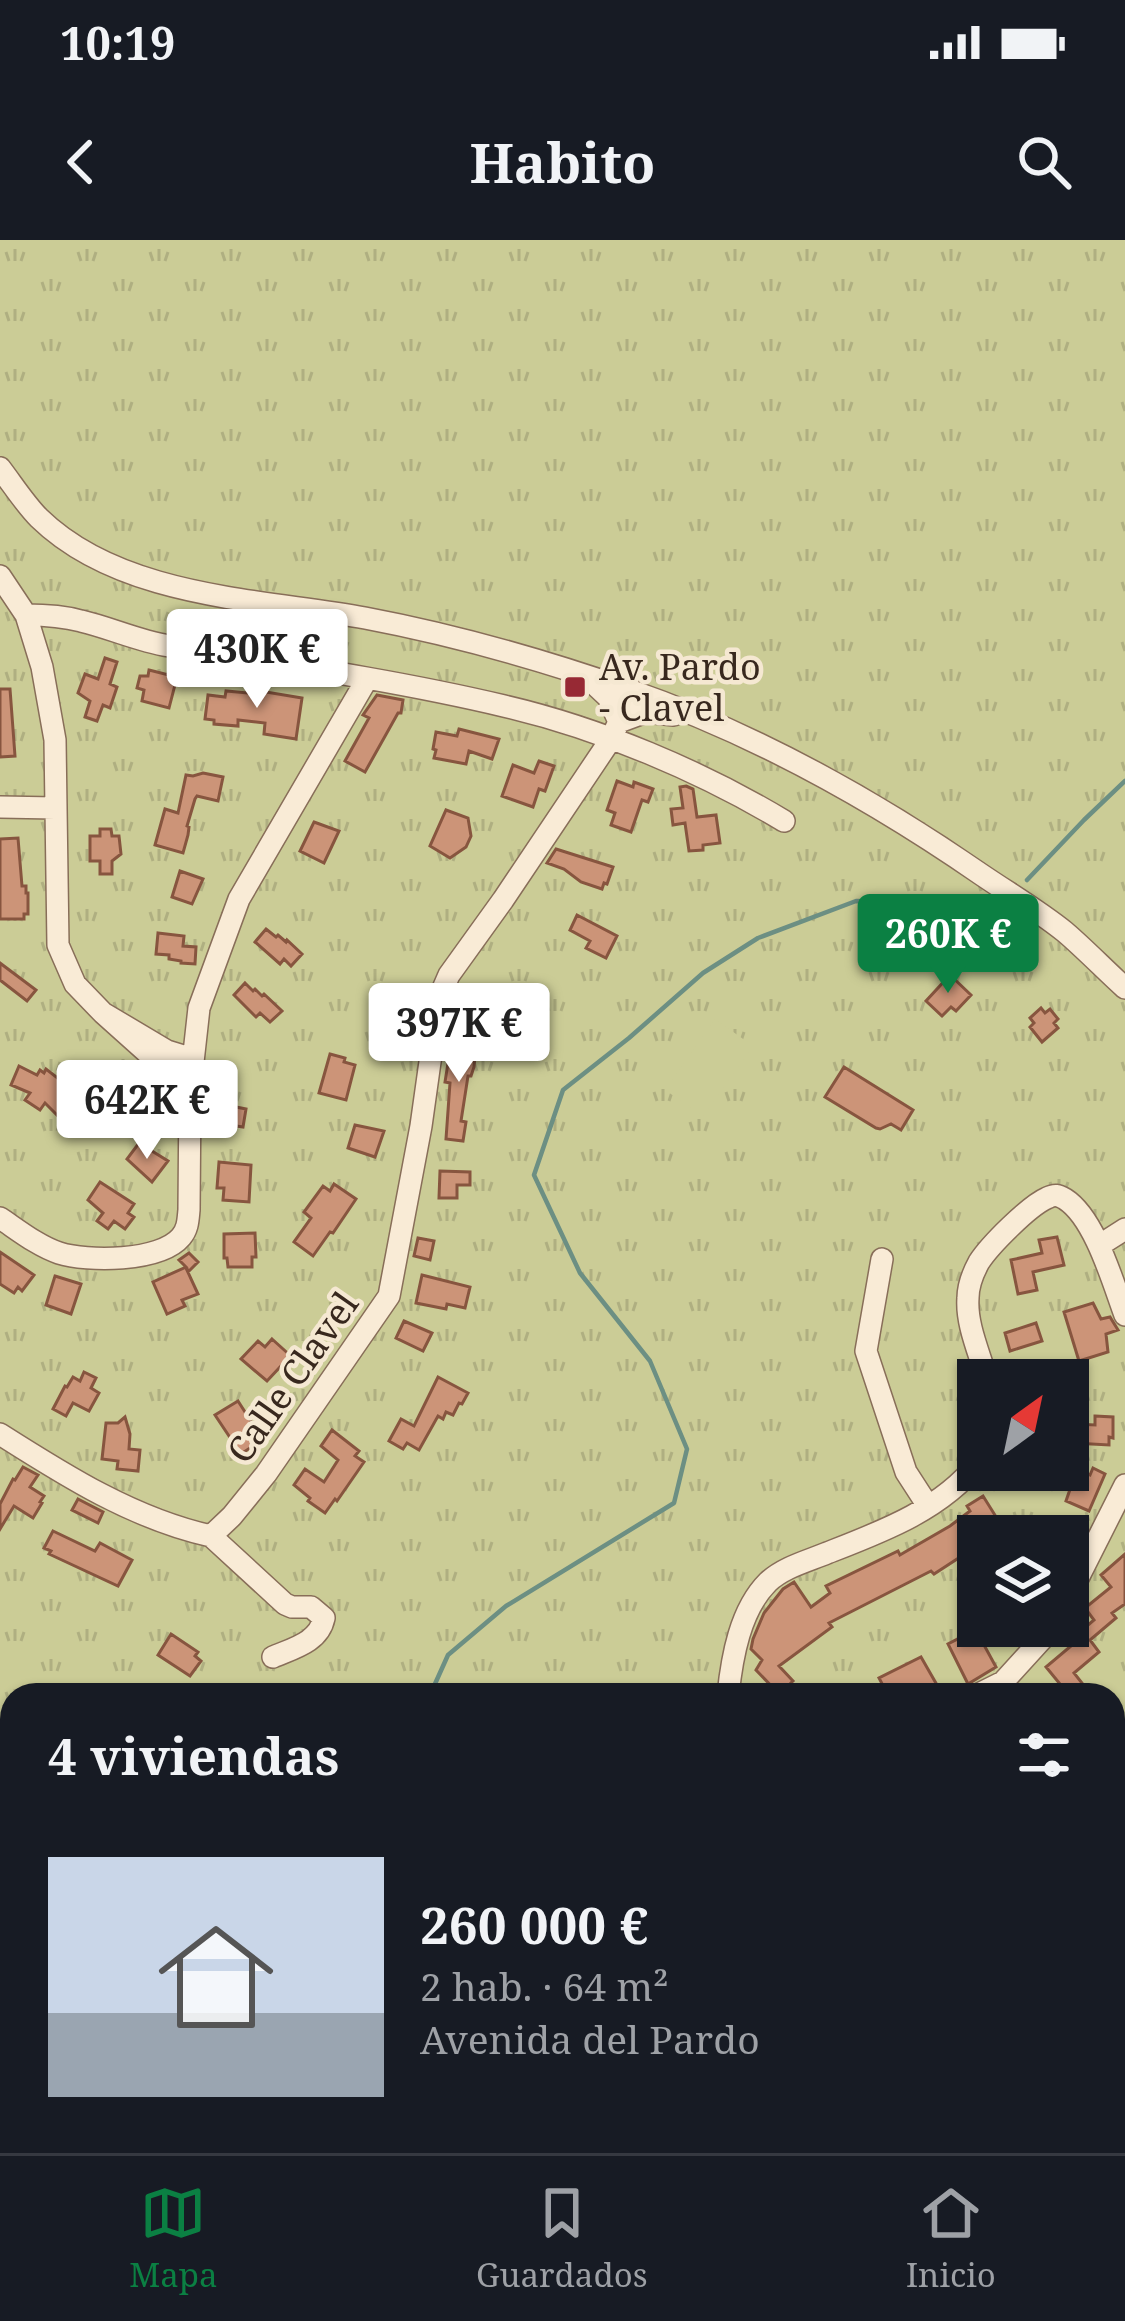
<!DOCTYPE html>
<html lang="es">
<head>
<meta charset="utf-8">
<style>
  :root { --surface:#171b24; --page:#242831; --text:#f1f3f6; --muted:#9ea1a6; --line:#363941; --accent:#0b8043 }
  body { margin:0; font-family:"Noto Serif",serif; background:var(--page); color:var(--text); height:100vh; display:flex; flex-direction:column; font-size:45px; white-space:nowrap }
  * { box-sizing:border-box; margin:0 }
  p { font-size:39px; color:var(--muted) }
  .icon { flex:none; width:66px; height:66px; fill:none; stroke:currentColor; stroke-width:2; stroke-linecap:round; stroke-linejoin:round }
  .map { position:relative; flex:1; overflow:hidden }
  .side { position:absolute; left:0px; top:1443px; width:1125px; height:471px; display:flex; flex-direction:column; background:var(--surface); border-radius:36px 36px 0 0; box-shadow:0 3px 9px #0004 }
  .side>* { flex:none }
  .needle { width:78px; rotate:33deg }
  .tools { position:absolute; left:957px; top:1119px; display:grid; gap:24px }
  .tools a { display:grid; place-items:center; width:132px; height:132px; border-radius:0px; background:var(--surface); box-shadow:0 3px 9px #0004; font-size:60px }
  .price { position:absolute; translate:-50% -102px; padding:0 27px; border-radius:12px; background:#fff; color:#222; font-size:39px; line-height:78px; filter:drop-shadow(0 3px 6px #0008) }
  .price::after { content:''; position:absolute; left:50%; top:72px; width:36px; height:27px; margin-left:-18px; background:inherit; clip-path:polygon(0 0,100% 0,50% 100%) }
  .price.on { background:var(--accent); color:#fff }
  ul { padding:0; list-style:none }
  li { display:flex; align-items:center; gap:36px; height:300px; padding:0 48px }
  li+li { border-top:3px solid var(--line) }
  li span { display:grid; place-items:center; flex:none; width:336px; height:240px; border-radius:0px; color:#555 }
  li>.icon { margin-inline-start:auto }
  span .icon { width:144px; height:144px; fill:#fffc; stroke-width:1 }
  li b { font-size:51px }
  h2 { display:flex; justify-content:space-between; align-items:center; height:144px; padding:0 48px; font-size:51px }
  .status { display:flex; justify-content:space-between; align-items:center; height:84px; padding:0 60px; background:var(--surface); direction:ltr }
  .status svg { height:33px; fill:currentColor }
  header { display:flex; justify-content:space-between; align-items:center; height:156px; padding:0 48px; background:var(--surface); font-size:54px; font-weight:700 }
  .dock { display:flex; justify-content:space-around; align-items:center; height:168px; border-top:3px solid var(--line); background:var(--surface); font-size:33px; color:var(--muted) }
  .dock a { display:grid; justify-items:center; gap:6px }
  .dock .on { color:var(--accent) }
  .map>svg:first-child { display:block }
  .park { fill:url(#park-tufts); fill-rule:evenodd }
  .pitch { fill:#cbcc96 }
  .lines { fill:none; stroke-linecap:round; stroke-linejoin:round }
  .stream { stroke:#6c8f83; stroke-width:4.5 }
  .building { fill:#cc9478; stroke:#87553f; stroke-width:3 }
  .minor-casing { stroke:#886e59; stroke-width:24 }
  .minor { stroke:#f9ebd6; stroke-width:21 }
  .poi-dot { fill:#972934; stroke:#f5e8d2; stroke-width:4.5 }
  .labels { text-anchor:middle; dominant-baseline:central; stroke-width:9; stroke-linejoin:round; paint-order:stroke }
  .poi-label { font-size:36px; fill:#38281e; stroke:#f5e8d2; text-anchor:start }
  .street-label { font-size:36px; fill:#38281e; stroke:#f5e8d2 }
</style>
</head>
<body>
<div class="status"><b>10:19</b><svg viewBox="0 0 49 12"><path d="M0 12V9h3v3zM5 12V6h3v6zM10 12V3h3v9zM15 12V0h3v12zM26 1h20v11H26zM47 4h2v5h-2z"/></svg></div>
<header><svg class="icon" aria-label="back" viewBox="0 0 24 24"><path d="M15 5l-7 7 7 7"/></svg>Habito<svg class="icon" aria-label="search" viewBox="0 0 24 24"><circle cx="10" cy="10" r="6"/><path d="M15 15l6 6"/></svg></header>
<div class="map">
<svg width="1125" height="1913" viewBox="0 0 1125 1913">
  <defs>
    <pattern id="park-tufts" width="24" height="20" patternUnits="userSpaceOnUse" patternTransform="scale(3)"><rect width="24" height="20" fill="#cbcc96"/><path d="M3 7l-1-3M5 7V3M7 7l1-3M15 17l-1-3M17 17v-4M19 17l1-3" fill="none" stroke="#afaf81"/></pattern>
  </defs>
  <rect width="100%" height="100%" fill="#eeddc2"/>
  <!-- park -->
  <path class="park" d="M0,0H1125V1913H0ZM978,1140H1068V1230H978ZM978,1296H1068V1386H978ZM12,1455H1113V1902H12Z"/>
  <!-- pitch -->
  <path class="pitch" d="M715,779L753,806L703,876L665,850Z"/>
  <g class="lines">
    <!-- stream -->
    <path class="stream" d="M1027,640L1084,580L1125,541
      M430,1455L448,1415L506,1366L674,1263L687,1209L650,1121L580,1033L534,935L563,850L629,798L703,733L758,698L856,661L988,663
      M0,1749L12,1709"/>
  </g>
  <!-- building -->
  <path class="building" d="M105,418L117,422L110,444L117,447L110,468L103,465L97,481L85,477L90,461L78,453L85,434L98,439Z
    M149,430L177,437L169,468L142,461L144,450L137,448L140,436H148Z
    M0,449H10L15,516L0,517Z
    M248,449L302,458L296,499L264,494L265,483L238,480V486L214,484V480L205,479L208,455L225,457L226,451L247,453Z
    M377,455L403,460L401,473H398L365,532L345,521L369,478L363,475Z
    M459,489L499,499L492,519L469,511L466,524L434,518L436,510L433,509L436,492L457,496Z
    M539,521L554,526L545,551L539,549L533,567L502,556L513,525L534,533Z
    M203,533L223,537L218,561L197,556L195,559L187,586L189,587L188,595L183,613L155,605L165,569L178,573L186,535L193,536Z
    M617,541L633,547L634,542L653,549L648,562L642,560L631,592L611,585L615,573L607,570Z
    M686,546L693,549L697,577L716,575L720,603L703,605V610L689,611L685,583L673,585L671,569L683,568L680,547Z
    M446,570L468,578L471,596L466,607L450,618L430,606Z
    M314,582L339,591L324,623L300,611Z
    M100,589H111L112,596H119L121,614L112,621V634H100V621H90V596H100Z
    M18,598L22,646H26V653H28V674H24V679H0V599Z
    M556,609L613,627L607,644L604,643L602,649L581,642L564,629L547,623Z
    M180,631L203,639L192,664L172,657Z
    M577,675L617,696L606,718L586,708L590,701L570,690Z
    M266,689L276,697L278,695L286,702L287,700L302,714L291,726L284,719L280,724L255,702Z
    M158,693L184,696L183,706L196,707L195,724L181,723V721L169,719V715L156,714Z
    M0,723L36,750L27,761L0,740Z
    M950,735L971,755L956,771L951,767L942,776L926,761Z
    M245,743L253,751L255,749L262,756L264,754L282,771L270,782L260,773L256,777L234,755Z
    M1041,768L1045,773L1050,769L1058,779L1054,783L1058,788L1042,802L1030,787L1034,783L1030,778Z
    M452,798L476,804L474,827L471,836H468L461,881L466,882L463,901L446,899L450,843L445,842Z
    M330,814L345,818L344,822L355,825L346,860L319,853Z
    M19,826L37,835L40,830L44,833L46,829L82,857L61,879L45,863L40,870L25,860L30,853L11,845Z
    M844,827L913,870L901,890L891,884L880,889L876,888L825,857Z
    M226,865L246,869L243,887L223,884Z
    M355,885L384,891L375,917L348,908Z
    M139,903L168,921L152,942L127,919Z
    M219,922L251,925L249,962L223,960L224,948H217Z
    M440,931L470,932V945H457V958H439Z
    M100,942L134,964L128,973L134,977L125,989L114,981L108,989L97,981L103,973L88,960Z
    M334,944L356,959L333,993L330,992L313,1016L294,1002L311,978L304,972L323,946L330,951Z
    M255,993L256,1017H252V1027H228L227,1018H224V994Z
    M1057,997L1064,1025L1033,1032L1037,1050L1018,1054L1011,1020L1042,1013L1039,1000Z
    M418,998L434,1001L430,1020L414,1016Z
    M0,1012L34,1035L22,1051L18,1047L14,1053L0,1044Z
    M189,1013L198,1022L189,1031L186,1028L198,1054L182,1060L185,1066L167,1074L153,1042L186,1027L179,1020Z
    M422,1035L470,1047L465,1068L447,1064L446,1069L416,1063Z
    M55,1036L81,1044L71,1074L46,1065Z
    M1093,1063L1101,1079L1110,1077L1118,1090L1106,1094L1108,1112L1079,1121L1064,1072Z
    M404,1081L432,1093L423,1111L396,1098Z
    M1036,1083L1042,1101L1010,1111L1005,1093Z
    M272,1099L293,1118L283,1128L281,1126L267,1141L241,1119L258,1101L265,1107Z
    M84,1132L96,1138L91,1148L99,1153L89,1171L73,1163L66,1176L53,1169L65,1146L67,1147L73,1137L80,1141Z
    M438,1137L468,1153L462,1164L459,1163L453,1175L446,1172L443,1179L438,1176L419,1210L407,1203L403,1209L389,1201L401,1179L414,1186Z
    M238,1161L252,1183L248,1186L259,1202L241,1214L215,1175Z
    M1095,1176L1113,1177V1198L1109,1197V1205L1074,1203L1075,1184L1095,1185Z
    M125,1177L130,1194L129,1209L140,1210L138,1231L117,1229L118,1221L102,1219L106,1183H118Z
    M332,1190L359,1211L355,1216L364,1222L337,1261L335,1259L325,1273L308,1261L310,1258L294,1245L305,1229L324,1242L338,1220L321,1206Z
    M23,1227L38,1235L30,1247L44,1256L40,1262L42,1263L33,1278L14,1266L0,1289V1264L13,1239L15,1240Z
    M1093,1228L1105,1234L1089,1271L1066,1261L1076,1232L1079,1233L1080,1230L1090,1235Z
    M983,1256L998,1280L971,1297L977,1306L934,1334L931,1331L829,1383L832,1387L779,1426L793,1441L779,1454L756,1430L762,1420L751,1409L753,1399L764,1373L783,1349L794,1342L811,1367L830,1353L826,1346L898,1311L900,1315L905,1312L950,1286L970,1271L967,1266Z
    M78,1259L103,1272L98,1283L72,1270Z
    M53,1291L95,1311L100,1303L132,1320L118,1346L49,1314L51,1311L44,1308Z
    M1125,1314V1364L1112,1373L1116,1378L1090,1400L1099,1412L1074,1433L1082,1443L1069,1455L1046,1427L1071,1406L1068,1402L1094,1380L1085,1368L1111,1347L1101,1335Z
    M973,1386H1013L991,1397L993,1401L984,1405L996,1427L968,1444L948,1404L975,1390Z
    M171,1394L198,1412L195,1416L201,1421L190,1436L158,1415Z
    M921,1417L937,1445L919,1455H888L879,1438Z"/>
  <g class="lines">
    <defs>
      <path id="minor" d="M0,228C13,245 25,264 39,278C121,358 260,359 365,378C455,395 543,420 629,450C756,494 872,559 982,635C1010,654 1039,671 1065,692C1086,710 1105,730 1125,748
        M0,336L26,375C44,375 63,376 81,381C111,388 138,401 169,406C281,424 394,440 504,466C599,488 701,531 784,581
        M26,375L42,427L55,500L58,705L75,744L103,773
        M592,442L608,457L619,482L646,472L674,475
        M0,567L55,568
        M190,849L176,844L151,816L103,773L167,811L193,819
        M0,978C18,990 38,1006 59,1013C87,1022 160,1022 181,997C188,989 188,980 189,970L190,849L199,768L239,659L367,439
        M1100,1005L1125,989
        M882,1019L866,1111L906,1232L928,1266
        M987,1140C980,1114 966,1085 968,1058C968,1045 973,1033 979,1022C990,1005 1029,966 1047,958C1055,954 1058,955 1065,959C1095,978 1113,1043 1125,1075
        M0,1194C66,1236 134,1279 211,1296L232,1276L266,1234L389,1056L421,886L439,758L449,735L503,660L611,499L633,451
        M211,1296L285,1364L292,1367H311L324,1378C319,1402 294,1408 273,1417
        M1068,1358L1125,1245
        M728,1455C732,1417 740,1370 768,1342C784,1327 808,1321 827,1313C881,1292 941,1270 978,1223
        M977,1455L1003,1442L1054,1386
        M1113,1770L1125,1768
        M1004,1902L1018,1913
        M797,1912L811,1913
        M231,1913L251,1902
        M479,1913L495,1902"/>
    </defs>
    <!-- minor casing -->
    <use href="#minor" class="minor-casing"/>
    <!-- minor -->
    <use href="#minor" class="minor"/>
  </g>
  <!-- markers -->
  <rect class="poi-dot" x="563" y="435" width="24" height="24" rx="6"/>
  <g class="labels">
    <!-- poi labels -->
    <g class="poi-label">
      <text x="599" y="426">Av. Pardo<tspan x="599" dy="41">- Clavel</tspan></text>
    </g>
    <!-- street labels -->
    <g class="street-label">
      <text transform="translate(292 1137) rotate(-55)">Calle Clavel</text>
    </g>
  </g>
</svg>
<div class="tools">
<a><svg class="needle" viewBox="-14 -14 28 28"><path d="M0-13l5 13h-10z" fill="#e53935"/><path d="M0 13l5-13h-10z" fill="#9ea1a6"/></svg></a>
<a><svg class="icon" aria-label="layers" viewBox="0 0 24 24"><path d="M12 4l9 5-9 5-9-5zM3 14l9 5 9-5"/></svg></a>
</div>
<b class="price" style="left:257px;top:471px">430K €</b>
<b class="price on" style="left:948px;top:756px">260K €</b>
<b class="price" style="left:459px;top:845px">397K €</b>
<b class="price" style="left:147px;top:922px">642K €</b>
<section class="side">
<h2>4 viviendas<svg class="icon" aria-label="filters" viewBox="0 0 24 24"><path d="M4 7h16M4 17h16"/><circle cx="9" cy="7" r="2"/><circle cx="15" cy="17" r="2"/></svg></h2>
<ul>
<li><span style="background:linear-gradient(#c9d6e8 65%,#9aa5b1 0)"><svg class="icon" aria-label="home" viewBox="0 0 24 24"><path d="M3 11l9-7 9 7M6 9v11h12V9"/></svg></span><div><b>260 000 €</b><p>2 hab. · 64 m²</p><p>Avenida del Pardo</p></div></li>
</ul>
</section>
</div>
<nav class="dock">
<a class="on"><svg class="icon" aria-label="map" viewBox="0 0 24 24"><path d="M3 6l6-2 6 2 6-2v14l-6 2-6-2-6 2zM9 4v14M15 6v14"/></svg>Mapa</a>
<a><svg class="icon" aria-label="saved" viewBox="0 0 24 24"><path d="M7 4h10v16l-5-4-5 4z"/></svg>Guardados</a>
<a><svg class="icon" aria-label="home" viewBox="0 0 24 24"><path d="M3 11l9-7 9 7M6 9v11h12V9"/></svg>Inicio</a>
</nav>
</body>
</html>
